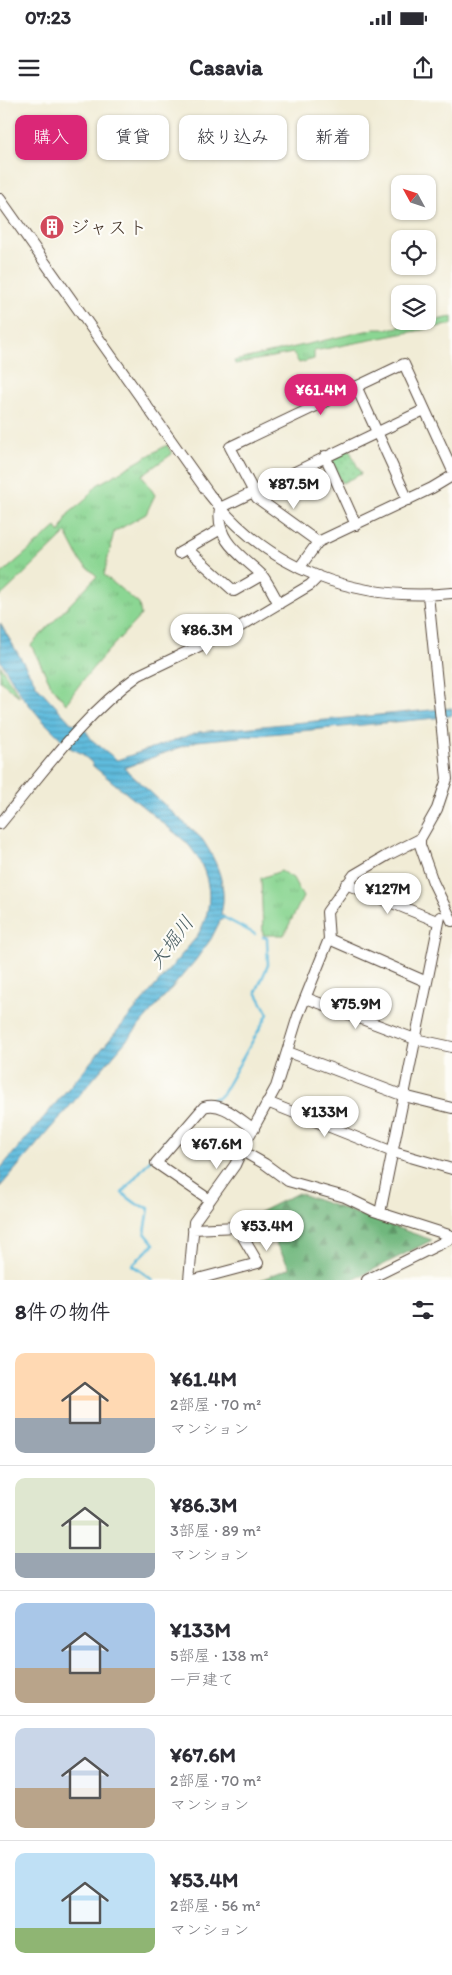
<!DOCTYPE html>
<html lang="ja">
<head>
<meta charset="utf-8">
<style>
  :root { --surface:#fff; --page:#f7f7f7; --text:#2b2b33; --muted:#7c7c81; --line:#e1e1e2; --accent:#db2777 }
  body { margin:0; font-family:Itim,"Klee One",sans-serif; background:var(--page); color:var(--text); height:100vh; display:flex; flex-direction:column; font-size:19px; white-space:nowrap }
  * { box-sizing:border-box; margin:0 }
  p { font-size:16px; color:var(--muted) }
  .icon { flex:none; width:28px; height:28px; fill:none; stroke:currentColor; stroke-width:2; stroke-linecap:round; stroke-linejoin:round }
  .map { position:relative; height:1180px; overflow:hidden }
  .drawer { display:flex; flex-direction:column; background:var(--surface); flex:1 }
  .drawer>* { flex:none }
  .hud { position:absolute; left:15px; top:15px; width:422px; height:45px; display:flex; gap:10px }
  .needle { width:32px; rotate:310deg }
  .controls { position:absolute; left:391px; top:75px; display:grid; gap:10px }
  .controls a { display:grid; place-items:center; width:45px; height:45px; border-radius:10px; background:var(--surface); box-shadow:0 1px 4px #0004; font-size:25px }
  .price { position:absolute; translate:-50% -42px; padding:0 11px; border-radius:18px; background:#fff; color:#222; font-size:16px; line-height:32px; filter:drop-shadow(0 1px 2px #0008) }
  .price::after { content:''; position:absolute; left:50%; top:30px; width:15px; height:11px; margin-left:-8px; background:inherit; clip-path:polygon(0 0,100% 0,50% 100%) }
  .price.current { background:var(--accent); color:#fff }
  ul { padding:0; list-style:none }
  li { display:flex; align-items:center; gap:15px; height:125px; padding:0 15px }
  li+li { border-top:1px solid var(--line) }
  li span { display:grid; place-items:center; flex:none; width:140px; height:100px; border-radius:10px; color:#555 }
  li>.icon { margin-inline-start:auto }
  span .icon { width:60px; height:60px; fill:#fffc; stroke-width:1 }
  li b { font-size:21px }
  h2 { display:flex; justify-content:space-between; align-items:center; height:60px; padding:0 15px; font-size:21px }
  .pill { padding:0 18px; border-radius:10px; background:var(--surface); box-shadow:0 1px 4px #0004; font-size:18px; line-height:45px }
  .pill.current { background:var(--accent); color:#fff }
  .status { display:flex; justify-content:space-between; align-items:center; height:35px; padding:0 25px; background:var(--surface); direction:ltr }
  .status svg { height:14px; fill:currentColor }
  header { display:flex; justify-content:space-between; align-items:center; height:65px; padding:0 15px; background:var(--surface); font-size:22px; font-weight:700 }
  .map>svg:first-child { display:block }
  .grass { fill:url(#grass-tufts); stroke:#638058 }
  .forest { fill:url(#forest-firs); stroke:#56704e }
  .park { fill:url(#park-dots); stroke:#638058 }
  .water { fill:url(#water-rules); stroke:#4d727e }
  .lines { fill:none; stroke-linecap:round; stroke-linejoin:round }
  .stream { stroke:#5fbbdd; stroke-width:2.5 }
  .minor-casing { stroke:#56473a; stroke-width:12 }
  .minor { stroke:#fff; stroke-width:10 }
  .labels { text-anchor:middle; dominant-baseline:central; stroke-width:4.5; stroke-linejoin:round; paint-order:stroke }
  .poi-label { font-size:19px; fill:#3b2a1e; stroke:#fdfcf7; text-anchor:start }
  .water-label { font-size:20px; font-style:italic; fill:#485d61; stroke:#fdfcf7 }
</style>
</head>
<body>
<div class="status"><b>07:23</b><svg viewBox="0 0 49 12"><path d="M0 12V9h3v3zM5 12V6h3v6zM10 12V3h3v9zM15 12V0h3v12zM26 1h20v11H26zM47 4h2v5h-2z"/></svg></div>
<header><svg class="icon" aria-label="menu" viewBox="0 0 24 24"><path d="M4 6h16M4 12h16M4 18h16"/></svg>Casavia<svg class="icon" aria-label="share" viewBox="0 0 24 24"><path d="M12 15V3M7 8l5-5 5 5M5 13v7h14v-7"/></svg></header>
<div class="map">
<svg width="452" height="1180" viewBox="0 0 452 1180">
  <defs>
    <pattern id="grass-tufts" width="24" height="20" patternUnits="userSpaceOnUse" patternTransform="scale(1.25)"><rect width="24" height="20" fill="#8bd693"/><path d="M3 7l-1-3M5 7V3M7 7l1-3M15 17l-1-3M17 17v-4M19 17l1-3" fill="none" stroke="#79b87e"/></pattern>
    <pattern id="forest-firs" width="22" height="20" patternUnits="userSpaceOnUse" patternTransform="scale(1.25)"><rect width="22" height="20" fill="#70b77d"/><path d="M5 1l3.5 6h-7zM16 11l3.5 6h-7z" fill="#5d9566"/></pattern>
    <pattern id="park-dots" width="8" height="8" patternUnits="userSpaceOnUse" patternTransform="scale(1.25)"><rect width="8" height="8" fill="#8bd693"/><path d="M2 2h.1M6 6h.1" fill="none" stroke="#79b87e" stroke-width="1.8" stroke-linecap="round"/></pattern>
    <pattern id="water-rules" width="6" height="5" patternUnits="userSpaceOnUse" patternTransform="scale(1.25)"><rect width="6" height="5" fill="#5fbbdd"/><path d="M0 2.5h6" fill="none" stroke="#5098b3"/></pattern>
  </defs>
  <rect width="100%" height="100%" fill="#fdfcf7"/>
  <filter id="ink" filterUnits="userSpaceOnUse"><feTurbulence type="fractalNoise" baseFrequency=".02" numOctaves="2"/><feDisplacementMap in="SourceGraphic" scale="10" xChannelSelector="R" yChannelSelector="G"/><feConvolveMatrix kernelMatrix="1 2 1 2 8 2 1 2 1" color-interpolation-filters="sRGB"/></filter>
  <filter id="wash" filterUnits="userSpaceOnUse"><feTurbulence type="fractalNoise" baseFrequency=".0096" numOctaves="4" result="noise"/><feDisplacementMap in="SourceGraphic" scale="20" xChannelSelector="R" yChannelSelector="G"/><feGaussianBlur stdDeviation="1.12" result="paint"/><feColorMatrix in="noise" values="0 0 0 0 0 0 0 0 0 0 0 0 0 0 0 0 0 1.4 0 .05"/><feComposite in="paint" operator="in"/></filter>
  <g filter="url(#wash)">
    <rect width="100%" height="100%" fill="#f1ecd6"/>
    <!-- grass -->
    <path class="grass" d="M452,217V224L314,251V259L299,263L293,253L235,264L234,261L374,229H387Z
      M167,345L172,354L142,375L155,395L146,414L114,432L104,475L139,504L141,515C115,544 87,571 66,604L51,585L31,545L97,476L81,462L66,433L1,496L0,475L56,427L60,433L68,414L83,402L97,385Z
      M0,565L20,597L0,581Z
      M281,771L293,778L303,797L284,835H263L261,778Z"/>
    <!-- forest -->
    <path class="forest" d="M298,1093L432,1140L353,1180H260L290,1168L258,1113Z"/>
    <!-- park -->
    <path class="park" d="M349,349L361,374L342,383L332,362L335,356Z"/>
    <!-- water -->
    <path class="water" d="M0,523L37,586L71,623L78,624V627L86,631L92,640L117,660L199,632L452,608V615L446,617L197,641L124,668L202,739C217,761 228,787 221,814L224,816L223,820L221,819L211,839L195,861L0,1087V1069L195,839C217,807 212,771 186,742L93,666L92,663L81,653L70,648L42,620L22,596L0,560Z"/>
    <g class="lines">
      <!-- stream -->
      <path class="stream" d="M221,816L255,834
        M153,1180L132,1165L154,1144L145,1133L149,1108L138,1105L122,1093L197,1004L221,996L268,914L256,892L268,865L267,838L263,837"/>
    </g>
  </g>
  <g filter="url(#ink)">
    <g class="lines">
      <defs>
        <path id="minor" d="M0,99L209,394C269,471 356,502 452,493
          M302,284L312,307
          M356,286L408,400
          M325,356L356,425
          M220,408L424,310
          M220,408C215,441 241,455 261,474C268,482 274,495 279,504
          M318,442L257,398L230,347L404,264L452,369
          M187,449L234,491L262,475
          M179,453L221,429
          M300,467L318,442L432,388L452,376
          M428,495L447,679L437,709L420,739V745L433,782L452,821
          M0,724C42,673 85,613 139,575L241,526L310,485L319,476
          M346,784L439,822
          M329,839L427,882L380,1113
          M427,882L440,817
          M306,898L415,939L452,947
          M288,952L404,996L452,1008
          M267,1002L393,1052L452,1069
          M242,1051L265,1064L288,1081L345,1097L374,1111L452,1136
          M210,1100L156,1063L204,1007C222,1001 239,1019 254,1029
          M193,1129L237,1127L258,1163L194,1180
          M189,1180L194,1122L235,1065L244,1045L276,987L298,916L329,839L327,812L354,775L388,755L420,739
          M367,1180L452,1138"/>
      </defs>
      <!-- minor casing -->
      <use href="#minor" class="minor-casing"/>
      <!-- minor -->
      <use href="#minor" class="minor"/>
    </g>
  </g>
  <!-- icons -->
  <defs>
    <symbol id="building-disc" viewBox="-11 -11 22 22"><circle r="9.5" fill="#d1495b" stroke="#fdfcf7"/><path d="M-4-6H4V6H1V3H-1V6H-4ZM-2.5-4.3h1.7v1.8h-1.7ZM.8-4.3h1.7v1.8H.8ZM-2.5-1h1.7V.8h-1.7ZM.8-1h1.7V.8H.8Z" fill="#fff"/></symbol>
  </defs>
  <g fill-rule="evenodd">
    <use href="#building-disc" x="38" y="113" width="28" height="28"/>
  </g>
  <g class="labels">
    <!-- poi labels -->
    <g class="poi-label">
      <text x="70" y="127">ジャスト</text>
    </g>
    <!-- water labels -->
    <g class="water-label">
      <text transform="translate(171 842) rotate(-53)">大堀川</text>
    </g>
  </g>
</svg>
<div class="controls">
<a><svg class="needle" viewBox="-14 -14 28 28"><path d="M0-13l5 13h-10z" fill="#e53935"/><path d="M0 13l5-13h-10z" fill="#7c7c81"/></svg></a>
<a><svg class="icon" aria-label="locate" viewBox="0 0 24 24"><circle cx="12" cy="12" r="6"/><path d="M12 2v4M12 18v4M2 12h4M18 12h4"/></svg></a>
<a><svg class="icon" aria-label="layers" viewBox="0 0 24 24"><path d="M12 4l9 5-9 5-9-5zM3 14l9 5 9-5"/></svg></a>
</div>
<b class="price current" style="left:321px;top:316px">¥61.4M</b>
<b class="price" style="left:294px;top:410px">¥87.5M</b>
<b class="price" style="left:207px;top:556px">¥86.3M</b>
<b class="price" style="left:388px;top:815px">¥127M</b>
<b class="price" style="left:356px;top:930px">¥75.9M</b>
<b class="price" style="left:325px;top:1038px">¥133M</b>
<b class="price" style="left:217px;top:1070px">¥67.6M</b>
<b class="price" style="left:267px;top:1152px">¥53.4M</b>
<div class="hud">
<a class="pill current">購入</a>
<a class="pill">賃貸</a>
<a class="pill">絞り込み</a>
<a class="pill">新着</a>
</div>
</div>
<section class="drawer">
<h2>8件の物件<svg class="icon" aria-label="filters" viewBox="0 0 24 24"><path d="M4 7h16M4 17h16"/><circle cx="9" cy="7" r="2"/><circle cx="15" cy="17" r="2"/></svg></h2>
<ul>
<li><span style="background:linear-gradient(#ffd9b3 65%,#9aa5b1 0)"><svg class="icon" aria-label="home" viewBox="0 0 24 24"><path d="M3 11l9-7 9 7M6 9v11h12V9"/></svg></span><div><b>¥61.4M</b><p>2部屋 · 70 m²</p><p>マンション</p></div></li>
<li><span style="background:linear-gradient(#dfe7d0 75%,#9aa5b1 0)"><svg class="icon" aria-label="home" viewBox="0 0 24 24"><path d="M3 11l9-7 9 7M6 9v11h12V9"/></svg></span><div><b>¥86.3M</b><p>3部屋 · 89 m²</p><p>マンション</p></div></li>
<li><span style="background:linear-gradient(#a9c7e8 65%,#b9a48a 0)"><svg class="icon" aria-label="home" viewBox="0 0 24 24"><path d="M3 11l9-7 9 7M6 9v11h12V9"/></svg></span><div><b>¥133M</b><p>5部屋 · 138 m²</p><p>一戸建て</p></div></li>
<li><span style="background:linear-gradient(#c9d6e8 60%,#b9a48a 0)"><svg class="icon" aria-label="home" viewBox="0 0 24 24"><path d="M3 11l9-7 9 7M6 9v11h12V9"/></svg></span><div><b>¥67.6M</b><p>2部屋 · 70 m²</p><p>マンション</p></div></li>
<li><span style="background:linear-gradient(#bfe0f5 75%,#8fb573 0)"><svg class="icon" aria-label="home" viewBox="0 0 24 24"><path d="M3 11l9-7 9 7M6 9v11h12V9"/></svg></span><div><b>¥53.4M</b><p>2部屋 · 56 m²</p><p>マンション</p></div></li>
</ul>
</section>
</body>
</html>
